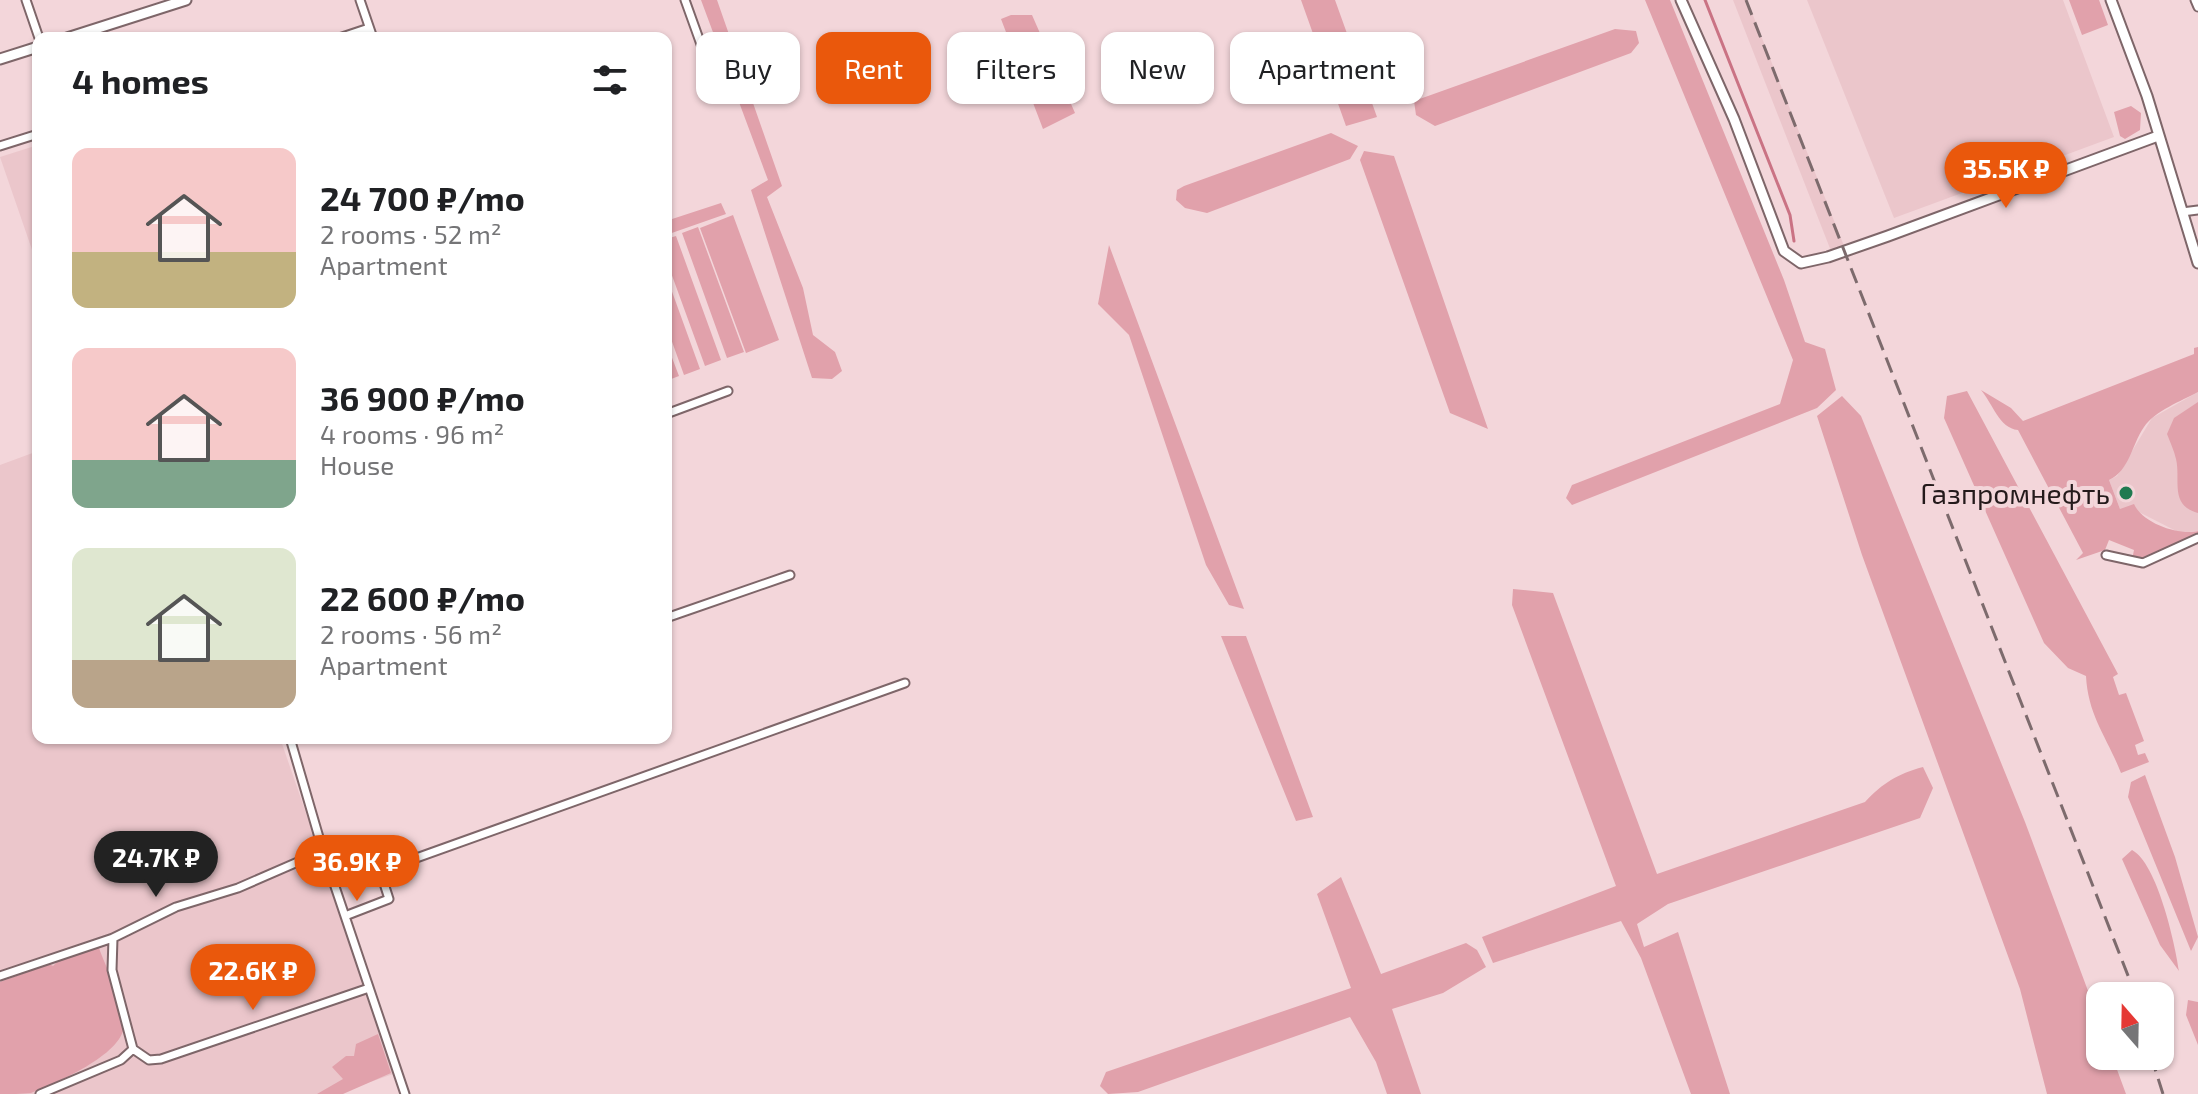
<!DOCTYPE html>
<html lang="en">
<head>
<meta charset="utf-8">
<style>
  :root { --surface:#fff; --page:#f2f2f2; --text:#202124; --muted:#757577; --accent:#ea580c }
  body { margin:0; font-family:"Exo 2",sans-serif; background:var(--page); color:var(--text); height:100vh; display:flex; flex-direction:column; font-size:30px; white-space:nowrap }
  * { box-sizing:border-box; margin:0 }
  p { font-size:26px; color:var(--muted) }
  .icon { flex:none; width:44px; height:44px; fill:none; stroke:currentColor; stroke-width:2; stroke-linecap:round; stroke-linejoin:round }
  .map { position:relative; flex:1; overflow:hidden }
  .panel { position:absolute; left:32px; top:32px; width:640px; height:712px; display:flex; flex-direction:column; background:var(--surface); border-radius:16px; box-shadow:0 2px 6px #0004 }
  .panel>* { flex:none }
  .guide { position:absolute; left:696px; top:32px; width:760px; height:72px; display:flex; gap:16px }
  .needle { width:52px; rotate:340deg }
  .tools { position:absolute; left:2086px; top:982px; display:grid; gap:16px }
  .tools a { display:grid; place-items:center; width:88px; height:88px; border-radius:16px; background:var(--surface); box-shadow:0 2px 6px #0004; font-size:40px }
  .price { position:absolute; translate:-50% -68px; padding:0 18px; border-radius:28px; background:var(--accent); color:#fff; font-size:26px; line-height:52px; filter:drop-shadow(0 2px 4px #0008) }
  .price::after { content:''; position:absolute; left:50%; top:48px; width:24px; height:18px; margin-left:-12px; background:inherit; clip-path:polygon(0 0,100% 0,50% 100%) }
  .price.active { background:#222; color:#fff }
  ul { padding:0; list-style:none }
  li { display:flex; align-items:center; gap:24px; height:200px; padding:0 40px }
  li span { display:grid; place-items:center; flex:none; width:224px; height:160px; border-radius:16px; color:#555 }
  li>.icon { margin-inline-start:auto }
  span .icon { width:96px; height:96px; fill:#fffc; stroke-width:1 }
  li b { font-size:34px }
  h2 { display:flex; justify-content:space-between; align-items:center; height:96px; padding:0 40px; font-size:34px }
  .tag { padding:0 28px; border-radius:16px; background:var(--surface); box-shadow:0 2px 6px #0004; font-size:28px; line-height:72px }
  .tag.active { background:var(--accent); color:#fff }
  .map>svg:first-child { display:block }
  .built { fill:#ebc6cb }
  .green { fill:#e1a1ab }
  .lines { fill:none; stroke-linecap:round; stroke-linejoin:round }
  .stream { stroke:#ca7384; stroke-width:3 }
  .street-casing { stroke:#7e6669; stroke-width:11 }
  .secondary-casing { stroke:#7e6669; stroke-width:13 }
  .street { stroke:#fff; stroke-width:7 }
  .secondary { stroke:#fff; stroke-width:9 }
  .rail { stroke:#7d6b6d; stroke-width:3; stroke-dasharray:16 8; stroke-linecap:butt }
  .poi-dot { fill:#1f7a50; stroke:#f3d6da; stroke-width:3 }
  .labels { text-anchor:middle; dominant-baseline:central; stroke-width:8; stroke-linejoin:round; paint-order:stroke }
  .poi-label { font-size:28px; fill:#241a1b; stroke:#f3d6da; text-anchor:end }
</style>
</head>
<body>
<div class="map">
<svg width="2198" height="1094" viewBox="0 0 2198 1094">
  <rect width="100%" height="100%" fill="#f3d6da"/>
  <!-- built -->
  <path class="built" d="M1733,0H1747L1844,246L1831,251Z
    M1807,0H2063L2114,137L1894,218Z
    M38,145V267L0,157Z
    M2198,392V531L2180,533L2137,511L2120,509L2109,480L2117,476L2152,418Z
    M38,451V738H280L396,1073L336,1094H0V465Z"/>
  <!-- green -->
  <path class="green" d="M701,0H717L782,186L767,197L803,288L813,335L835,352L842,371L832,379L812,378L751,190L768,180Z
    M1301,0H1335L1377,117L1346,126Z
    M1645,0H1670L1784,280L1805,342L1825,349L1836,390L1817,408L1572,505L1566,498L1572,485L1780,404L1793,360Z
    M2069,0H2099L2108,25L2082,35Z
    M1011,15H1032L1075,113L1043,129L1001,19Z
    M1615,29L1636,31L1639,43L1631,53L1435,126L1416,115L1414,101Z
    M2131,106L2141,113L2140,130L2125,139L2120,136L2114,112Z
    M1331,133L1358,146L1350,159L1207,213L1185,208L1176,200L1177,190L1184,186Z
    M1364,151L1394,156L1488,429L1450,413L1360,160Z
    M721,203L726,214L666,235V221Z
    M733,215L779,340L746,353L700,228Z
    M698,227L744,352L727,358L682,233Z
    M676,236L721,360L705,366L666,259V239Z
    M1109,245L1244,609L1229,605L1206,565L1129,335L1098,304Z
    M666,275L700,369L684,375L666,325Z
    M666,342L679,376L666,381Z
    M2198,347V392C2181,401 2155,411 2144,427C2131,446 2130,470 2109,480L2120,509L2134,504C2142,523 2179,536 2198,531V535L2145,560H2132L2134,550L2109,540L2105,550L2076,560L2083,553L2018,430C1999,428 1993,404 1981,390L2011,408L2023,421L2194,354V348Z
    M1967,391L2118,674L2113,677L2119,695L2126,693L2144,741L2135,745L2138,755L2145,753L2149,762L2121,773C2107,737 2088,716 2086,676L2068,668L2044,643L1944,418L1947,396Z
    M1842,396L1861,416L2025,822L2100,1023V1056H2112L2126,1094H2047L2020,989L1862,555L1817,416Z
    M2198,402V513C2169,505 2181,480 2176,459C2174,450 2170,442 2167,434L2174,418Z
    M1513,589L1553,593L1657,874L1865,802C1883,783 1897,774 1923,767L1933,788L1920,818L1668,904L1637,924L1644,947L1678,932L1730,1094H1691L1641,958L1621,921L1493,963L1482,937L1616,886L1512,605Z
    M1221,636H1246L1313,817L1296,821Z
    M2145,775L2175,857L2198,937L2191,951L2128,797L2131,782Z
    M2132,850C2157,863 2175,943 2179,971L2160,945L2122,859Z
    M1341,877L1381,974L1466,943L1477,950L1486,967L1443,993L1392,1009L1421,1094H1387L1376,1062L1350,1017L1138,1092L1108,1094L1100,1086L1106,1072L1351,988L1317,894Z
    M94,947L99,948C107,971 125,1002 124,1026C122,1055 56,1083 31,1093C22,1094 10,1094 0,1094V982L49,964L53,966L60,959Z
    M2188,1000L2198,1002V1045L2186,1015Z
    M378,1034L391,1073L343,1094H317L343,1079L332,1067L346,1056H354L356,1044Z"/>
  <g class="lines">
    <!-- stream -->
    <path class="stream" d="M1705,0L1790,215L1794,241"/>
    <defs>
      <path id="street" d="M26,0L39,38
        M360,0L373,38
        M685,0L717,89
        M2195,0L2198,7
        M339,38L369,28
        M0,146L38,134
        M2182,212L2198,210
        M666,414L728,391
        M2106,555L2143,563L2198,538
        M666,618L790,575
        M290,738L323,851L405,1094
        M345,916L389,899L380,871L905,683
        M0,976L113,938L176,907L238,888L323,851
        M133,1049L149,1060L161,1059L369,988
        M40,1094L121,1060L133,1049L112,970L113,938"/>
      <path id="secondary" d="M1681,0L1734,119L1784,251L1801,263L1828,257L1888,236L2158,136
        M2111,0L2147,96L2198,263
        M67,38L186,0
        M0,59L38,47"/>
    </defs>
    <!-- street casing -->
    <use href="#street" class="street-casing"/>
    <!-- secondary casing -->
    <use href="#secondary" class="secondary-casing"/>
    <!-- street -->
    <use href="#street" class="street"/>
    <!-- secondary -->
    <use href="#secondary" class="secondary"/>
    <!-- rail -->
    <path class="rail" d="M1746,0L2136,996
      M2151,1056L2163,1094"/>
  </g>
  <!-- markers -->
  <circle class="poi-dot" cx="2126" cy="493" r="8"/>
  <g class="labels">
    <!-- poi labels -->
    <g class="poi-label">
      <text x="2110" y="493">Газпромнефть</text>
    </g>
  </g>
</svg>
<div class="tools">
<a><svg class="needle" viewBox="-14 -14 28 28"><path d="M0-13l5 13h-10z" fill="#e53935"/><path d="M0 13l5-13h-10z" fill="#757577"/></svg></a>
</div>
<b class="price" style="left:2006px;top:210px">35.5K ₽</b>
<b class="price active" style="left:156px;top:899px">24.7K ₽</b>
<b class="price" style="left:357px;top:903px">36.9K ₽</b>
<b class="price" style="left:253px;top:1012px">22.6K ₽</b>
<div class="guide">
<a class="tag">Buy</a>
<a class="tag active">Rent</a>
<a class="tag">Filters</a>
<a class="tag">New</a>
<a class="tag">Apartment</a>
</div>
<section class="panel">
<h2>4 homes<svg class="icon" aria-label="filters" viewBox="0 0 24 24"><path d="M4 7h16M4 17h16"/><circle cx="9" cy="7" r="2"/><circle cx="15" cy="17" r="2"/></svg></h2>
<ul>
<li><span style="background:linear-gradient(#f6c9c9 65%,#c2b280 0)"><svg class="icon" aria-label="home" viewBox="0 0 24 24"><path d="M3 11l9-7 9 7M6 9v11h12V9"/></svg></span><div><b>24 700 ₽/mo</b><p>2 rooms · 52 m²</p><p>Apartment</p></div></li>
<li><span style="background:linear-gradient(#f6c9c9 70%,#7fa58c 0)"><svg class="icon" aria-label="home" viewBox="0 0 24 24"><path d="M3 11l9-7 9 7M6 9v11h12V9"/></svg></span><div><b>36 900 ₽/mo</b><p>4 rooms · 96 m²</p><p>House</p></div></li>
<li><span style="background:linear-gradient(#dfe7d0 70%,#b9a48a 0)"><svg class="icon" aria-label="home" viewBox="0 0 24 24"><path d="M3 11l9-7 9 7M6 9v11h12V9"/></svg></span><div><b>22 600 ₽/mo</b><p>2 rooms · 56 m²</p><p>Apartment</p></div></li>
</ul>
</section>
</div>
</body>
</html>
